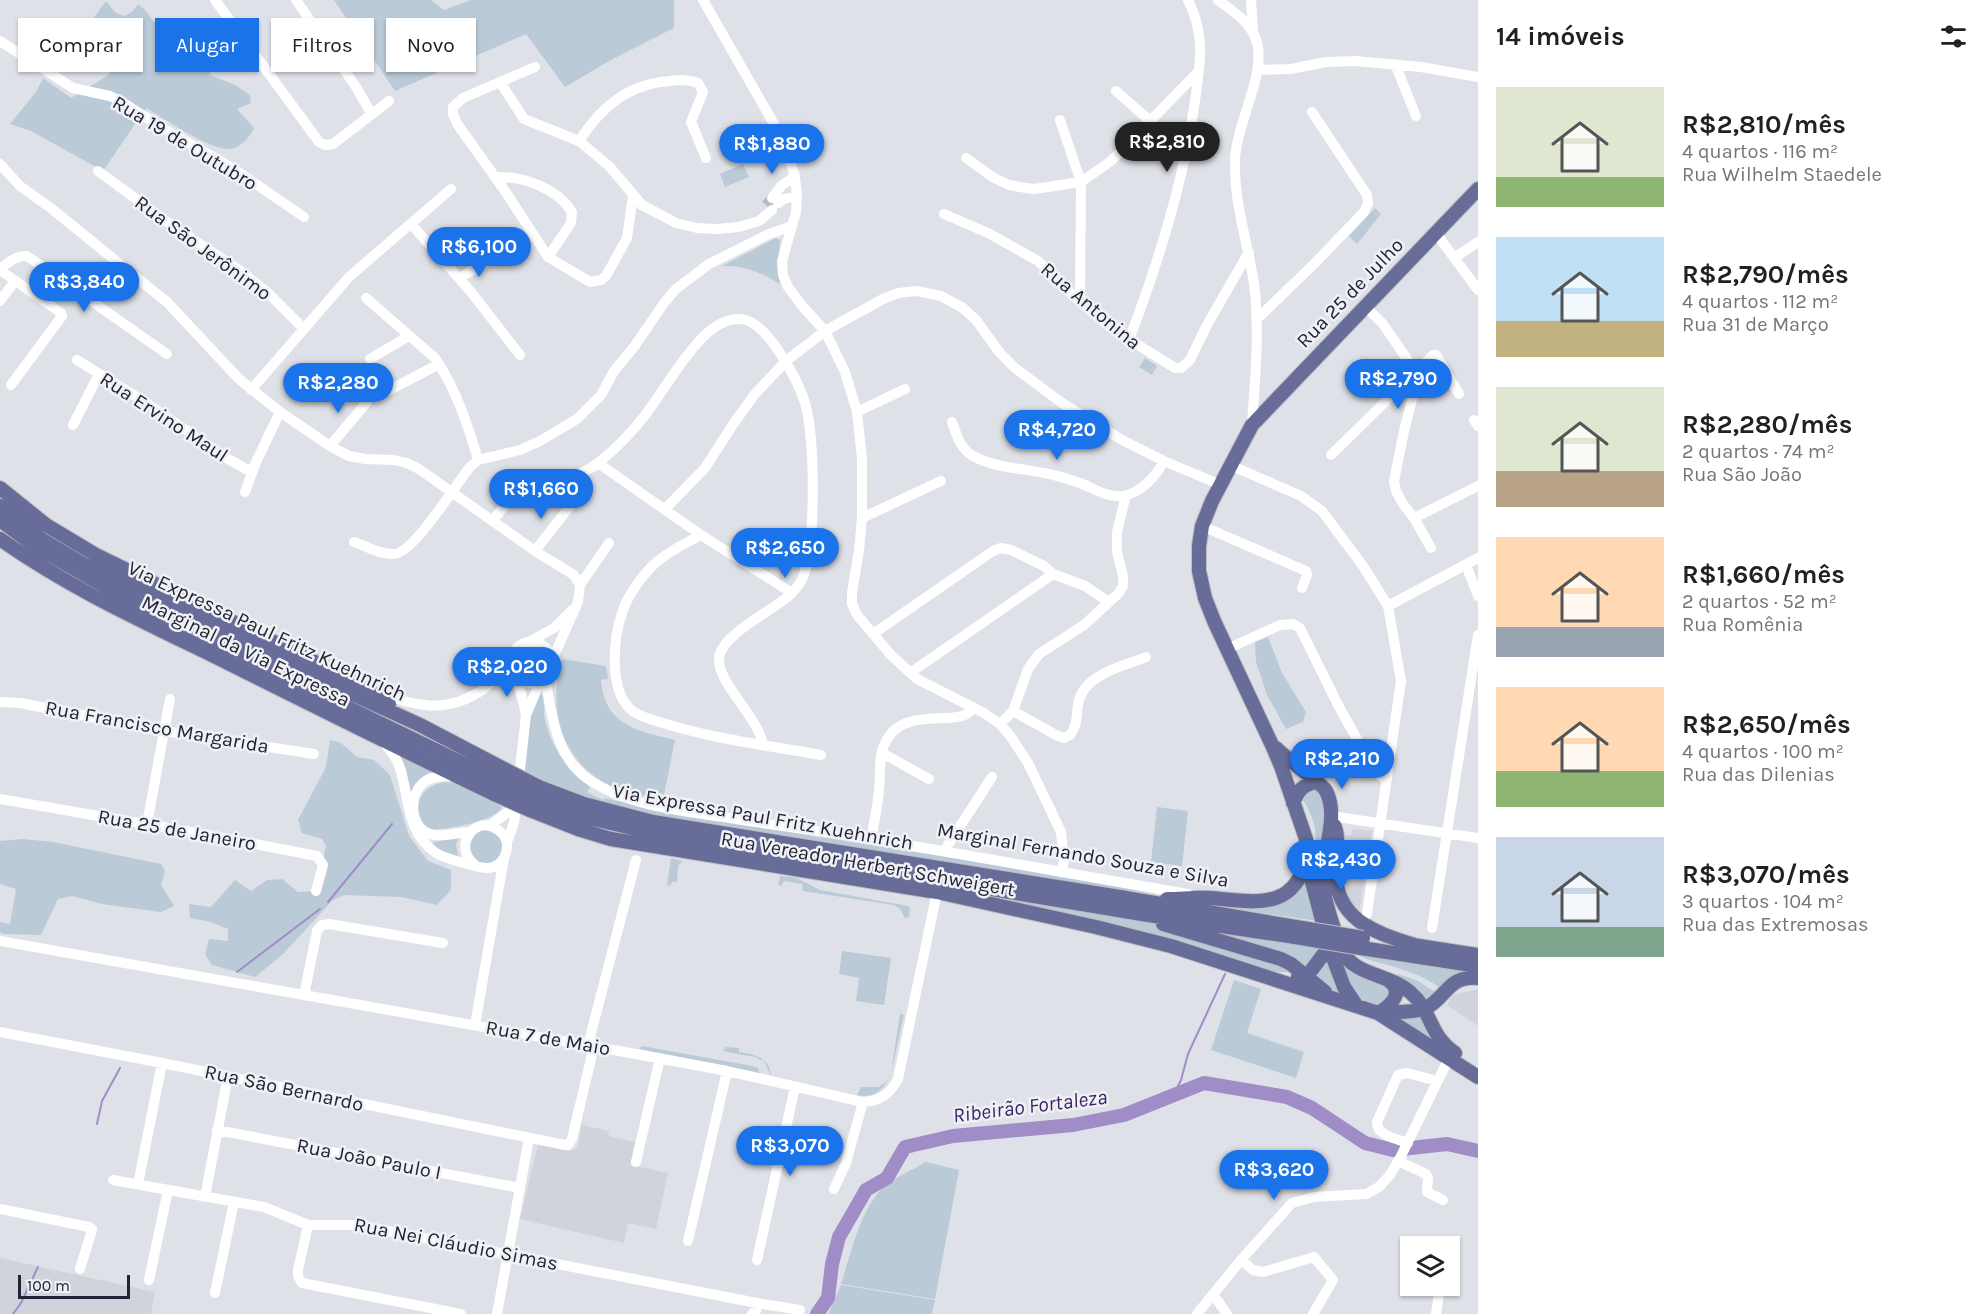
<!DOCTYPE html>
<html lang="pt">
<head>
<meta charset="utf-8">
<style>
  :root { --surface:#fff; --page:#f2f2f2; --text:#202124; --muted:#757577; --accent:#1a73e8 }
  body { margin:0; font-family:Karla,sans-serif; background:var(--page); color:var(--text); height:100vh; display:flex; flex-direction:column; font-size:22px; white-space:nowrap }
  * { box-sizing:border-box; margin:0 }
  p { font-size:20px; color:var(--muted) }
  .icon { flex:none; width:33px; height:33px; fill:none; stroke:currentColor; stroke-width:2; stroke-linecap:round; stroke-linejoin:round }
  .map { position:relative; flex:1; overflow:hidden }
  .details { display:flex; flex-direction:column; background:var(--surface); width:510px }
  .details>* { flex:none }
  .top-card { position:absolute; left:18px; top:18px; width:570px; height:54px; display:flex; gap:12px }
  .buttons { position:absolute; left:1400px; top:1236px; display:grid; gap:12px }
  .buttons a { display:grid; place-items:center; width:60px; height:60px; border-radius:0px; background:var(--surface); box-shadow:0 2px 4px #0004; font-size:30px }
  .scale { position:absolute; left:18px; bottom:15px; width:112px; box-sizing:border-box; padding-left:6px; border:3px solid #222436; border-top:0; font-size:16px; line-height:21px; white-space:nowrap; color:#222436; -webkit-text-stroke:4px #eff1f5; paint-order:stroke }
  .price { position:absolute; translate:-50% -51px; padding:0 14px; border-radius:21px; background:var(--accent); color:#fff; font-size:20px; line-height:39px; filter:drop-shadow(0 2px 3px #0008) }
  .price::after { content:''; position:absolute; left:50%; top:36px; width:18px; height:14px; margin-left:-9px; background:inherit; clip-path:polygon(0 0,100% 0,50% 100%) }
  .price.selected { background:#222; color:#fff }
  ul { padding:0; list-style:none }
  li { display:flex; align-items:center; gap:18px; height:150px; padding:0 18px }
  li span { display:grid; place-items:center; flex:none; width:168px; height:120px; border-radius:0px; color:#555 }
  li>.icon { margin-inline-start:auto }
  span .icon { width:72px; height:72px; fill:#fffc; stroke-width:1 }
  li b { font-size:26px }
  h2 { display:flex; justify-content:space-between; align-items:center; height:72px; padding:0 18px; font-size:26px }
  .pill { padding:0 21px; border-radius:0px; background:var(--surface); box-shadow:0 2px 4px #0004; font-size:21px; line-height:54px }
  .pill.selected { background:var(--accent); color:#fff }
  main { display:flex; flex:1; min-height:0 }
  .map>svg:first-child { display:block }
  .built { fill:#d0d3dc }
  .green { fill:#bacad7 }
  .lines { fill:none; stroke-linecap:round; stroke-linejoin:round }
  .stream { stroke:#a08dc7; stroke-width:2 }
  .river { stroke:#a08dc7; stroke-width:14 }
  .minor-tunnel { stroke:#b9bbc4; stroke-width:10; stroke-dasharray:10 5; stroke-linecap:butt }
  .major-casing { stroke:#bdbdc3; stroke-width:16 }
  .minor { stroke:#fff; stroke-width:10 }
  .major { stroke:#686c99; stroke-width:14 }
  .major-bridge-casing { stroke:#bdbdc3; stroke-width:16; stroke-linecap:butt }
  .major-bridge { stroke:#686c99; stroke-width:14 }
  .labels { text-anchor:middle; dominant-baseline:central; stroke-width:5; stroke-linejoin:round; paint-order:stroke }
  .street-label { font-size:20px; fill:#222436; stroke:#eff1f5 }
  .water-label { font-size:21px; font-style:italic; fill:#3c246a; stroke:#eff1f5 }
</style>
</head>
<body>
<main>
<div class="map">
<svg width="1478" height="1314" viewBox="0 0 1478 1314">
  <rect width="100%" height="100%" fill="#dfe1e8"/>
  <!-- built -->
  <path class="built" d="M1353,829L1372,831L1359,914L1349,905L1338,871L1344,836L1351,835Z
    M1478,989V1026L1447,1005L1453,995Z
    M582,1125L609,1131L608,1136L635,1142L630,1165L668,1173L656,1229L628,1223L624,1243L520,1219L538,1144L570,1151L575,1149L578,1145Z
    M0,1258L155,1292L151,1314H0Z"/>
  <!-- green -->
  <path class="green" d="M334,0H431L444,10L471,0H674V28L609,61L565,87L526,34L395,91Z
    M106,1L116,13L125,16L132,12L138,4L146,11L153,21L171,36L184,44L194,55L211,63L210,75L235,85L250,95L251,103L237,109L254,128C250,137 241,147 231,149C210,151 165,119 146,108L103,171L31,131L10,124L36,92L43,78L71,98L110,74L112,60L87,27Z
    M743,164L749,177L725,187L720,174Z
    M1375,208L1381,214L1357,244L1349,236Z
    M776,238L780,240L778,266L780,284C760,272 744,265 722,266Z
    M1145,358L1157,366L1152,375L1139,367Z
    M1268,637L1282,673L1306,712L1303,722L1286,729L1267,695L1256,662L1255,642Z
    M516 663a16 16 0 1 1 32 0a16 16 0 1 1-32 0Z
    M562,659L606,666L608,679L601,680C604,725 638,731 675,740L663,800C648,796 632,794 618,789C563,767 546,712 562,659Z
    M541,692C545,699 543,711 545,720C551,747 568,771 590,787L587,792L603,800L604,798L681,815L947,857L1161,894C1053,883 945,862 837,845C791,837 744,830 698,822C639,812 577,803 524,771L528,717Z
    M330,740L341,743L357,757L374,760L390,775L409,836L428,861L451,870V890L437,905L401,897L344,895L333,900L283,954L255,977L212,965L205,954L209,939L228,941V929L211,922L190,918L189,904L211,907L235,880L251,891L267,880L282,879L298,892L316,891L326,846L322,839L302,833L298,820L326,767Z
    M396,750L436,770C421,776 416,782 411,797L406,768Z
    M444,782L458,784L502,807C495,822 442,831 427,829C410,808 419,787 444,782Z
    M1309,786L1322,792L1326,814L1319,877C1309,863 1317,844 1315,829C1313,817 1307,806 1301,797Z
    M521,799L1136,919L1209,940L1297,972H1279L1267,970L1117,927L589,829Z
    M1157,807L1188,811L1182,866L1151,862Z
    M469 847a17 17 0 1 1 34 0a17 17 0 1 1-34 0Z
    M459,836L456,845L459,859L442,854L432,843Z
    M23,839L53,842L161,864L165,871L161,885L174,906L161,912L102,904L72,896L58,899L41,935L4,934L0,932V922L10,924L16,889L0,884V841Z
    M671,858L682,861L678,866L677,882H672L670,886L667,885Z
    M780,876L797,878L820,890L908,906L910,908L909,917L905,918L900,909L894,905L803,891L802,884L784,881L781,887L777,883L779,882Z
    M1307,877L1318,921L1199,904L1252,907Z
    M1190,925L1322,947L1306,967H1302L1296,959L1289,954Z
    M1351,949L1478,969L1451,979L1439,987C1426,978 1411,972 1395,967C1380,962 1362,961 1351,949Z
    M842,951L891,958L884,1005L856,1001L859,978L839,974Z
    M1329,955L1343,994C1332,991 1319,986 1316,973Z
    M1340,960C1347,966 1353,974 1363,977C1376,982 1382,979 1392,992L1380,1006C1352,1002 1348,983 1340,960Z
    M1394,973L1416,980L1435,992L1432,997L1426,1000L1408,981Z
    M1234,980L1261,989L1247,1033L1304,1052L1296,1078L1211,1050Z
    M1419,1011L1435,1043L1395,1014Z
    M900,1014L904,1015L891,1073C885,1089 874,1099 857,1095L861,1087H879L886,1082L891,1073Z
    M642,1046L752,1066L758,1068L760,1073L639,1049Z
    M726,1047L739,1048V1052C753,1054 770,1057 771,1076L764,1061L755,1057L723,1051Z
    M926,1162L959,1170L935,1299L841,1284C851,1254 858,1218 878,1193C889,1179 911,1171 926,1162Z
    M841,1285L935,1300L932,1314H828Z"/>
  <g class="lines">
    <!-- stream -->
    <path class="stream" d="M328,902L392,824
      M237,972L320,909
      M1173,1096L1181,1080L1188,1054L1225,974
      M97,1124L102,1101L120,1068
      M13,1314L21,1303L38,1267"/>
    <!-- river -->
    <path class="river" d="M817,1314L828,1298L832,1264L839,1237L866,1190L887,1178L905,1147L953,1136L1073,1125L1124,1115L1204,1083L1287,1097L1312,1108L1365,1143L1393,1150L1447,1144L1478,1151"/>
    <!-- minor-tunnel -->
    <path class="minor-tunnel" d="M766,205L772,198"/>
    <defs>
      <path id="major" d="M0,488L46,525L96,555L358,683L389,704
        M0,506L41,539L83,564L315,677L420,725L504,769
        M0,520L36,547L141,607L499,781
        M0,539C66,586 140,620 212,655C306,702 400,749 494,794
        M1276,748C1286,759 1321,782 1326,791C1340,818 1321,853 1323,883C1324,905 1335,929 1341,950C1354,976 1391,974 1411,993C1432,1011 1429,1036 1455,1053
        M539,787L584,804L653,822L1120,897L1296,927
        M535,798L581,816L653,833L1148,915L1295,937
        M1293,803C1298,790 1303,785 1316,782
        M530,810L578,829L611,839L937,892L1096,927L1171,946L1378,1013L1478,1077
        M1334,825C1340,838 1335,852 1335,867C1334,919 1373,932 1414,945
        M1167,899C1181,899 1196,897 1210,898C1254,901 1293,913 1308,857
        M1163,924L1281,959L1291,964L1325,992
        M1406,944L1478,955
        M1361,948L1478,966
        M1298,977L1307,976L1329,947
        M1356,1005L1344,987L1329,947L1312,882L1306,839L1281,766L1272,745L1214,621L1205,598L1199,571V546L1202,526L1212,501L1252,425L1478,189
        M1380,1012C1393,1004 1404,991 1388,980
        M1378,1013C1391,1012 1416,1013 1426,1008C1447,997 1448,975 1478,978"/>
    </defs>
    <!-- major casing -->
    <use href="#major" class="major-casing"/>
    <!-- minor -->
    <path class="minor" d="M215,0L319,142L325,145L333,144L389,101
      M296,0L356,87L371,113
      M703,0L782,138L795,176L797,196L796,212L782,261L783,275L788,287L803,307L825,331L845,372L857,412L862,459V518L859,551L852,592V604L857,615L891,655L917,679L984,713L1000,724L1011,737L1028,763L1061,832L1064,861L1061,872
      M1218,0C1235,13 1254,24 1258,47C1263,82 1235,126 1235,163C1234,204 1248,243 1254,284C1260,330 1255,379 1252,425
      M1251,0L1253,31
      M0,41L73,88L110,96L122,102L159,126L234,169L304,217
      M1395,64L1416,116
      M535,67L463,98L453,107V114L458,125L505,191L548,257L590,282L601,280L606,276L627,238L633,196
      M1257,70L1291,69L1326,62L1355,61L1421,67L1478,77
      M500,82L524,119L579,141L609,166L642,205L676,223L697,228L717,229L739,227L759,221L772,210
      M1116,91L1150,121
      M1060,120L1081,182L1080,302
      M579,141C601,107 628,84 670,81C680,80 689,79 698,83L703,92L691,122L706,158
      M966,158L994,178L1009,185L1020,187L1034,189L1081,182L1111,161L1198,72
      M0,164L20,186L52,209L168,303L239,379L280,412L330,446L349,456L365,459L394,460L407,463L419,469L535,551L574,575L580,585L578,602L552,660
      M98,171L170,224L239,270L268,293L304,329
      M496,177C523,176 557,188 572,212L571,223L548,257
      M772,198L781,186L795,176
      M778,203L784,199L797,196
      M944,214L988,233L1038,261L1080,302L1111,328L1175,368H1181L1190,360L1207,325L1249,252
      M411,224L471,292L520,355
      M1435,232L1478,290
      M1454,258L1478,242
      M0,269C8,263 16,255 27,256L167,354
      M0,270L61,313L62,316L11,385
      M459,278L492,259
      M366,298L435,358C456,389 468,425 478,460
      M0,301L15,281
      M1365,306L1383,324L1416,372V384L1404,431L1394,481L1396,491L1403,504L1414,518L1431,548
      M1256,320L1314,264L1364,212L1368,203L1367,195L1312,112
      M1129,340C1158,264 1182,188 1194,107C1197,87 1201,64 1200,44C1199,28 1195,14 1188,0
      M370,359L409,336
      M77,360L145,402L228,459L252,472
      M251,390L349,277L451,189
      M386,392L439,364
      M857,412L905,389
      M1474,420L1478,426
      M952,422C957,436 960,448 973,456C995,468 1021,468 1044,473C1056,475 1068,479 1080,483C1093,488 1108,498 1123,496C1141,493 1156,476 1164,461
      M73,425L99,374
      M330,446L367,402
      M1331,455L1433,355H1436L1459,394
      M598,463L701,535L792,593
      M1230,465L1301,496L1322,511L1363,566L1388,606L1401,681L1367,914
      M563,483C574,476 588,471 598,463C616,449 632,432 646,414C664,390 694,337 720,324C745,311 759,325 773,343C786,361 798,381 805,403C815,435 816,543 804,574C802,581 797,588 792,593C775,610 721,634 719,658C717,683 758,716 763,745
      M245,492L256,462L280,412
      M665,509L705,468L734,423L755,394L786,361L825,331L883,299L898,293L917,291L941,296L963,308L976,320L1000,353L1015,368L1062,403L1122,440L1164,461L1221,485
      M862,518L941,481
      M1414,518L1478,486
      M492,521L528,478
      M1202,526L1306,571L1307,575L1302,588
      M701,535C682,545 659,556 645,574C636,584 626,600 622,613C613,640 608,694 634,712C645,719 660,722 673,726C721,740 771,746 821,755
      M354,542C366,546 381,555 394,554C414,553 456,484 470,467L478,460L520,450L540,441L577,419L601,395L614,371L634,347L664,303L676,289L709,264L769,234L792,226
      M535,551L570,506
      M1466,565L1478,596
      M580,585L609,543
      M1388,606L1478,558
      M873,634L993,551L1001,548L1011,550L1044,566L1053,574L1085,586L1109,602
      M529,642L554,628L572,610
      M1227,649L1280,625L1293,624L1300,628L1338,705L1376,773L1387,780
      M910,673L1053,574
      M514,674C539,701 569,660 542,645C537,642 530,641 524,643C503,652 514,672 519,687C522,696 524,705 526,715
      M545,678C552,715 555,756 588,779C628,807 689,812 736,819C781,826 826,832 870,839C976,856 1082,876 1188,894
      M380,692C413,707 446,713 479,692C490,685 500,674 512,666
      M0,702L20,703L164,731L314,754
      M1013,711L1058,736L1064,738L1070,735C1078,725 1076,716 1078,704C1083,674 1122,667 1146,657
      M1000,724L1013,711L1028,669L1039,654L1084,625L1119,593L1123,586V576L1117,552V532L1126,495
      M382,740C388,748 394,754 398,763C411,795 403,830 436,853C444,858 481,869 489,868C507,865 514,841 498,830C476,813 451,846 475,865
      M882,753L929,779
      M453,776C442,776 430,776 422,784C407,799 411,830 433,835C444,837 459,832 471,832
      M0,799L203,834L317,856L323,865L316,891
      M1331,816L1478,838
      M147,824L170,699
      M489,826L516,806
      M871,839C874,822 878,806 879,789C881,774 878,756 885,743C904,702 963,731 973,707
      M507,842L514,823L526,715L540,682
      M944,851L992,777
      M1432,928L1478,635
      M0,941L636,1054L727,1071L863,1102C880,1101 890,1094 898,1079L937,892
      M304,995L317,931L322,925L329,924L443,943
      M475,1025L504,858
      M0,1032L162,1063L565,1145H568L572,1139L594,1046
      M588,1045L636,860
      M217,1130L520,1188
      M1408,1143C1397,1139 1376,1135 1377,1122L1398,1075L1407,1073L1437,1081
      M1398,1161L1426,1174L1428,1178L1427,1192L1443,1200
      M636,1162L660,1058
      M113,1180L264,1207L308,1225H357L757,1303L800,1310
      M138,1184L162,1063
      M834,1189L846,1163L863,1102
      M205,1197L228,1076
      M0,1209L89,1227L92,1229L91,1233L80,1269
      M308,1225L298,1270V1276L302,1283L461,1314
      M688,1241L727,1071
      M757,1260L795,1087
      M1241,1260L1253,1270L1263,1272L1314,1257L1333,1280L1313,1314
      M149,1280L168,1190
      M215,1293L234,1202
      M1213,1294L1227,1314
      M497,1314L529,1138
      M752,1314L756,1311L757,1303
      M1197,1314L1241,1260L1292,1203L1314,1197L1366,1194L1379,1187L1390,1175L1401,1156L1449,1058
      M1436,1314L1440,1286"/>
    <!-- major -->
    <use href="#major" class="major"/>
    <defs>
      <path id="major-bridge" d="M504,769L539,787
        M499,781L535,798
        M494,794L530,810
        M1296,927L1363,938
        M1295,937L1361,948"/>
    </defs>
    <!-- major-bridge casing -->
    <use href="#major-bridge" class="major-bridge-casing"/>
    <!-- major-bridge -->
    <use href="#major-bridge" class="major-bridge"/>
  </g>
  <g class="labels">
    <!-- street labels -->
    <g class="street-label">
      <text transform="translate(185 143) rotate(31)">Rua 19 de Outubro</text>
      <text transform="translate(203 248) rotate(36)">Rua São Jerônimo</text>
      <text transform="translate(1350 293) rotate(-46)">Rua 25 de Julho</text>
      <text transform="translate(1091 306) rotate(40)">Rua Antonina</text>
      <text transform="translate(164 417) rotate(33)">Rua Ervino Maul</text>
      <text transform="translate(267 631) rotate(25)">Via Expressa Paul Fritz Kuehnrich</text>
      <text transform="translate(246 651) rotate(26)">Marginal da Via Expressa</text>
      <text transform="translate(157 727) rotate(10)">Rua Francisco Margarida</text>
      <text transform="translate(763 817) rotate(10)">Via Expressa Paul Fritz Kuehnrich</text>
      <text transform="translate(177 830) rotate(10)">Rua 25 de Janeiro</text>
      <text transform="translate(1083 855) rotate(10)">Marginal Fernando Souza e Silva</text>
      <text transform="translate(868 864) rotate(10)">Rua Vereador Herbert Schweigert</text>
      <text transform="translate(548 1038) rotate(10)">Rua 7 de Maio</text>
      <text transform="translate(284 1088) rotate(12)">Rua São Bernardo</text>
      <text transform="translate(369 1159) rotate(11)">Rua João Paulo I</text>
      <text transform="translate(456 1244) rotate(11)">Rua Nei Cláudio Simas</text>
    </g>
    <!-- water labels -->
    <g class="water-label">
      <text transform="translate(1030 1106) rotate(-7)">Ribeirão Fortaleza</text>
    </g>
  </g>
</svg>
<div class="buttons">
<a><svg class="icon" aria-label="layers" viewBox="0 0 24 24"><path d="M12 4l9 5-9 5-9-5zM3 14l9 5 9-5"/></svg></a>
</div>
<div class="scale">100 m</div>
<b class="price selected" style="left:1167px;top:173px">R$2,810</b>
<b class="price" style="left:772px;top:175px">R$1,880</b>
<b class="price" style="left:479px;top:278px">R$6,100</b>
<b class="price" style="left:84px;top:313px">R$3,840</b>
<b class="price" style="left:1398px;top:410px">R$2,790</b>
<b class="price" style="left:338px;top:414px">R$2,280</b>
<b class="price" style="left:1057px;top:461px">R$4,720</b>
<b class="price" style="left:541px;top:520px">R$1,660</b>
<b class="price" style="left:785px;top:579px">R$2,650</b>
<b class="price" style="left:507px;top:698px">R$2,020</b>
<b class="price" style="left:1342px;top:790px">R$2,210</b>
<b class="price" style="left:1341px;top:891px">R$2,430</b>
<b class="price" style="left:790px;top:1177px">R$3,070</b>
<b class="price" style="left:1274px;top:1201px">R$3,620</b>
<div class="top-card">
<a class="pill">Comprar</a>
<a class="pill selected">Alugar</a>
<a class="pill">Filtros</a>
<a class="pill">Novo</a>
</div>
</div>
<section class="details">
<h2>14 imóveis<svg class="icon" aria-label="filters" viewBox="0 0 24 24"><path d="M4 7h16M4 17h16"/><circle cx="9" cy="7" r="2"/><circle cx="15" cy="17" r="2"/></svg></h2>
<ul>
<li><span style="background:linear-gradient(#dfe7d0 75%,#8fb573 0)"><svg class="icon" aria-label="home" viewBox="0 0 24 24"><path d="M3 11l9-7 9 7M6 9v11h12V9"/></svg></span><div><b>R$2,810/mês</b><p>4 quartos · 116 m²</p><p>Rua Wilhelm Staedele</p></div></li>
<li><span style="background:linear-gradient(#bfe0f5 70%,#c2b280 0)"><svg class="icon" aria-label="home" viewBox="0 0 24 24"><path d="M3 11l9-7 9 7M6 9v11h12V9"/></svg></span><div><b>R$2,790/mês</b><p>4 quartos · 112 m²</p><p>Rua 31 de Março</p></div></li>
<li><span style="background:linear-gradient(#dfe7d0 70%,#b9a48a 0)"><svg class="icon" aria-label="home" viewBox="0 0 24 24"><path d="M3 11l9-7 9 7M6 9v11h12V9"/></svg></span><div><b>R$2,280/mês</b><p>2 quartos · 74 m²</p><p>Rua São João</p></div></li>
<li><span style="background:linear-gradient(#ffd9b3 75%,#9aa5b1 0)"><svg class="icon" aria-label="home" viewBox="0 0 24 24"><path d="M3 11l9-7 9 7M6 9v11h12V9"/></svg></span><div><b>R$1,660/mês</b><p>2 quartos · 52 m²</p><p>Rua Romênia</p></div></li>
<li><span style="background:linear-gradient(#ffd9b3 70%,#8fb573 0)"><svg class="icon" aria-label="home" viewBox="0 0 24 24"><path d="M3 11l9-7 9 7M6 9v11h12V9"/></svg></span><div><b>R$2,650/mês</b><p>4 quartos · 100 m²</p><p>Rua das Dilenias</p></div></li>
<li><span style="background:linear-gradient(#c9d6e8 75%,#7fa58c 0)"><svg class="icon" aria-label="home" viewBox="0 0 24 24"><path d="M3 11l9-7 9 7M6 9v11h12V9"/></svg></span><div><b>R$3,070/mês</b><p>3 quartos · 104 m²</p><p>Rua das Extremosas</p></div></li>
</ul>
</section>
</main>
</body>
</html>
